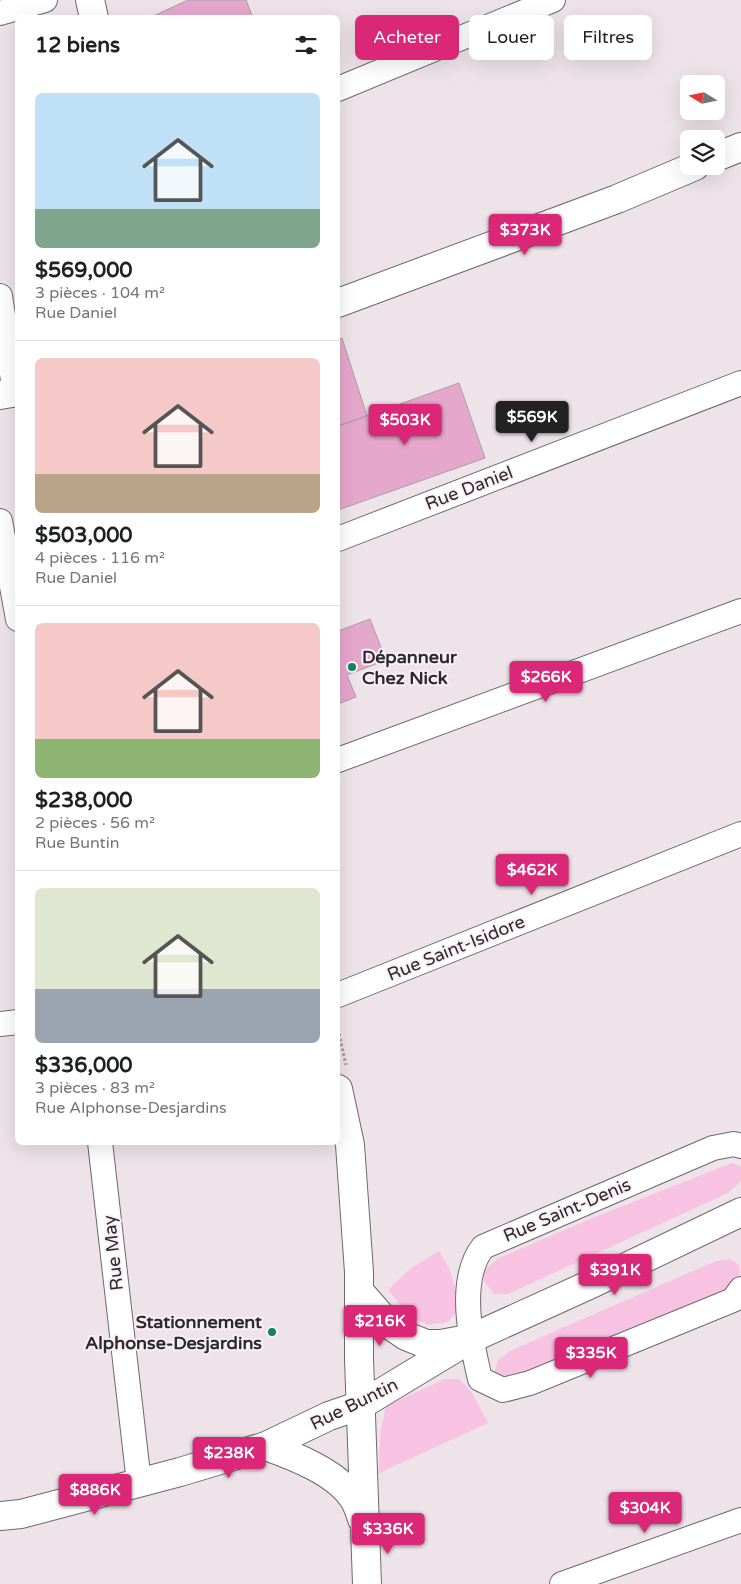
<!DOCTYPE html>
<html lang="fr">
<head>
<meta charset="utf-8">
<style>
  :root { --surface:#fff; --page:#f2f2f2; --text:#202124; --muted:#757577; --line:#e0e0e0; --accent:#db2777 }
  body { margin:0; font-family:"Varela Round",sans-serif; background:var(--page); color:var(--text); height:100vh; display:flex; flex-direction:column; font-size:19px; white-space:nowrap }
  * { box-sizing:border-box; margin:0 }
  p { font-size:16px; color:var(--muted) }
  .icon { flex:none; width:28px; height:28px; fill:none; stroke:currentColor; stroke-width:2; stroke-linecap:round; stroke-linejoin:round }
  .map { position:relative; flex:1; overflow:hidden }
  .sheet { position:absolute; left:15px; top:15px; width:325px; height:1130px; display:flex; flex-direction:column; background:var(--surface); border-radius:8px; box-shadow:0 5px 20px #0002 }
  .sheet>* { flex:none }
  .top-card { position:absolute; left:355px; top:15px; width:310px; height:45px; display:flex; gap:10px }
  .needle { width:32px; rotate:280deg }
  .buttons { position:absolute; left:680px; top:75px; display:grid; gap:10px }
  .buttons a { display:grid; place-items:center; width:45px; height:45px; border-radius:8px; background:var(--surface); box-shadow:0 5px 20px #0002; font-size:25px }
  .price { position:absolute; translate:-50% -42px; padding:0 11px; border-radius:5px; background:var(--accent); color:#fff; font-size:16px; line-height:32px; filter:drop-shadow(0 1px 2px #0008) }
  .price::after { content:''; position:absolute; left:50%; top:30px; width:15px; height:11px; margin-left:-8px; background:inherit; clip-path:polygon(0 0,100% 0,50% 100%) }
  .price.selected { background:#222; color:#fff }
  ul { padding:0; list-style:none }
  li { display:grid; align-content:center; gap:10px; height:265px; padding:0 20px }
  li+li { border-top:1px solid var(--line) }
  li span { display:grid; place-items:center; height:155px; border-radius:8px; color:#555 }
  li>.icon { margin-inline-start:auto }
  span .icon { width:90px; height:90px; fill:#fffc; stroke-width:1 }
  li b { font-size:21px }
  h2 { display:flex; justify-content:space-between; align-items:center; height:60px; padding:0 20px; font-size:21px }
  .tag { padding:0 18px; border-radius:8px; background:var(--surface); box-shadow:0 5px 20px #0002; font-size:18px; line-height:45px }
  .tag.selected { background:var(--accent); color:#fff }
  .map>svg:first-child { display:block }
  .green { fill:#f8c2e2 }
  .building { fill:#e5a7cc; stroke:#a89fa4 }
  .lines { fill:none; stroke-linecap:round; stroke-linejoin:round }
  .minor-casing { stroke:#70686c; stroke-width:26 }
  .tertiary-casing { stroke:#70686c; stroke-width:30 }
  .path { stroke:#a49da0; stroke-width:3; stroke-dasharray:2.5 2.5; stroke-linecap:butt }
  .minor { stroke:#fff; stroke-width:24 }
  .tertiary { stroke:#fff; stroke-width:28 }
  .poi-dot { fill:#118462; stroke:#faf0f5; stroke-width:2 }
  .labels { text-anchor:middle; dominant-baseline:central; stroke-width:4; stroke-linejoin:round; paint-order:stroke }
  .street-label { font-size:18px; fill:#2e2a2c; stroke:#faf0f5 }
  .poi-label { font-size:18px; font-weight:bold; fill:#2e2a2c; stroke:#faf0f5; text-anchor:start }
</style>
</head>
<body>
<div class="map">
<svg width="741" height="1584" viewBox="0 0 741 1584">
  <rect width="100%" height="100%" fill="#ede3e8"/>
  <!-- green -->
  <path class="green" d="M732,1163L741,1167V1181L728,1193L508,1294H494L484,1281V1271L497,1259L590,1219Z
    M439,1251L449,1268L461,1305L448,1322L427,1325L409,1315L388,1290L410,1269Z
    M730,1259L739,1265L740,1279L720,1297L509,1378L494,1374L498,1360L512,1350L716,1261Z
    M445,1379H459L472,1393L488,1423L379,1473L380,1435L386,1406Z"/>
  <!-- building -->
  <path class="building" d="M188,0H246L253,18H149Z
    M342,338L367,416L338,426V340Z
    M459,383L485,458L338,510V426Z
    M370,619L386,660L347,675L356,697L338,704V631Z"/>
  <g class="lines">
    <defs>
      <path id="minor" d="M0,13L45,0
        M338,89L553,0
        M0,296L15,393
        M0,521L18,619
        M338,539L741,383
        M338,760L741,611
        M338,995L741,834
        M0,1024L18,1022
        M100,1142L139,1483
        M741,1146L734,1144L713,1148L483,1247C457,1280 471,1341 480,1379L503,1390L530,1383L733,1300L741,1289
        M562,1584L741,1520"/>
      <path id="tertiary" d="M90,0L94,18
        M716,157L741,147
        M338,303L617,199L695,166
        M0,395L18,392
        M338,1089L350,1145L359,1272V1359L367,1584
        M359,1291L387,1323L406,1336L426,1344H441L462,1340
        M266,1446C294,1456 339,1473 355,1501C358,1506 360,1513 362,1519
        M0,1516L21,1514L180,1472L266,1446L329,1416L361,1405L470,1339L591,1284L741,1212"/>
    </defs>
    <!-- minor casing -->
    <use href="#minor" class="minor-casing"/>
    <!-- tertiary casing -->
    <use href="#tertiary" class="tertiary-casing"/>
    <!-- path -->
    <path class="path" d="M338,1029L346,1065"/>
    <!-- minor -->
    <use href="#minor" class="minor"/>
    <!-- tertiary -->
    <use href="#tertiary" class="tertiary"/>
  </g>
  <!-- markers -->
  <g class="poi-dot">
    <circle cx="352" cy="667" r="5"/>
    <circle cx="272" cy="1332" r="5"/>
  </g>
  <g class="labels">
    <!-- street labels -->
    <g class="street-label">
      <text transform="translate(469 488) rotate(-21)">Rue Daniel</text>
      <text transform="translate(456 948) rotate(-22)">Rue Saint-Isidore</text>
      <text transform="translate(567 1210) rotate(-23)">Rue Saint-Denis</text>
      <text transform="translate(113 1253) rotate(-96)">Rue May</text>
      <text transform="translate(354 1404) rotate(-26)">Rue Buntin</text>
    </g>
    <!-- poi labels -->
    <g class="poi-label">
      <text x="362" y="657">Dépanneur<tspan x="362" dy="21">Chez Nick</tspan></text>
      <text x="262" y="1322" text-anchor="end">Stationnement<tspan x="262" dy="21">Alphonse-Desjardins</tspan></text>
    </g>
  </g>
</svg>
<div class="buttons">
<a><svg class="needle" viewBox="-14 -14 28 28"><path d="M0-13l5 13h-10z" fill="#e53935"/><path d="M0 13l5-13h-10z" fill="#757577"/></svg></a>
<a><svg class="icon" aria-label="layers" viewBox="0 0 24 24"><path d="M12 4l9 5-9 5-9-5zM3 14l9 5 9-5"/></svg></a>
</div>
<b class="price" style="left:525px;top:256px">$373K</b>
<b class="price selected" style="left:532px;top:443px">$569K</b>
<b class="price" style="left:405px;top:446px">$503K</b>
<b class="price" style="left:546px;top:703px">$266K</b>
<b class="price" style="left:532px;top:896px">$462K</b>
<b class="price" style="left:615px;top:1296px">$391K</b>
<b class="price" style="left:380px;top:1347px">$216K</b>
<b class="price" style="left:591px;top:1379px">$335K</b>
<b class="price" style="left:229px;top:1479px">$238K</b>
<b class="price" style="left:95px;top:1516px">$886K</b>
<b class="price" style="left:645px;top:1534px">$304K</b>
<b class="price" style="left:388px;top:1555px">$336K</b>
<div class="top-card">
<a class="tag selected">Acheter</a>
<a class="tag">Louer</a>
<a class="tag">Filtres</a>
</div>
<section class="sheet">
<h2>12 biens<svg class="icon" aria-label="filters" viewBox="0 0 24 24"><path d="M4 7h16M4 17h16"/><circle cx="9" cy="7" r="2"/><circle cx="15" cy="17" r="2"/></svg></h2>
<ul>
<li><span style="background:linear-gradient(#bfe0f5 75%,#7fa58c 0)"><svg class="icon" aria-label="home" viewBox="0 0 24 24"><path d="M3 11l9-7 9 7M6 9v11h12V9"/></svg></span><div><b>$569,000</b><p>3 pièces · 104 m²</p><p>Rue Daniel</p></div></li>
<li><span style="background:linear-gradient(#f6c9c9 75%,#b9a48a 0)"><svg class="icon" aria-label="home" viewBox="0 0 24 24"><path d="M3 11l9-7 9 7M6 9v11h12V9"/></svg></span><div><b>$503,000</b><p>4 pièces · 116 m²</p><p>Rue Daniel</p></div></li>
<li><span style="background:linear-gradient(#f6c9c9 75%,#8fb573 0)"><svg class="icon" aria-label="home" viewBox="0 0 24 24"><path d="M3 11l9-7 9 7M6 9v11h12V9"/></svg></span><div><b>$238,000</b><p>2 pièces · 56 m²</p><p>Rue Buntin</p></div></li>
<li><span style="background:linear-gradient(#dfe7d0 65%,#9aa5b1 0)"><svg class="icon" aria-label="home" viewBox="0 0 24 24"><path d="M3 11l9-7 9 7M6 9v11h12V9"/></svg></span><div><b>$336,000</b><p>3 pièces · 83 m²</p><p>Rue Alphonse-Desjardins</p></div></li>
</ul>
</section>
</div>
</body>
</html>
